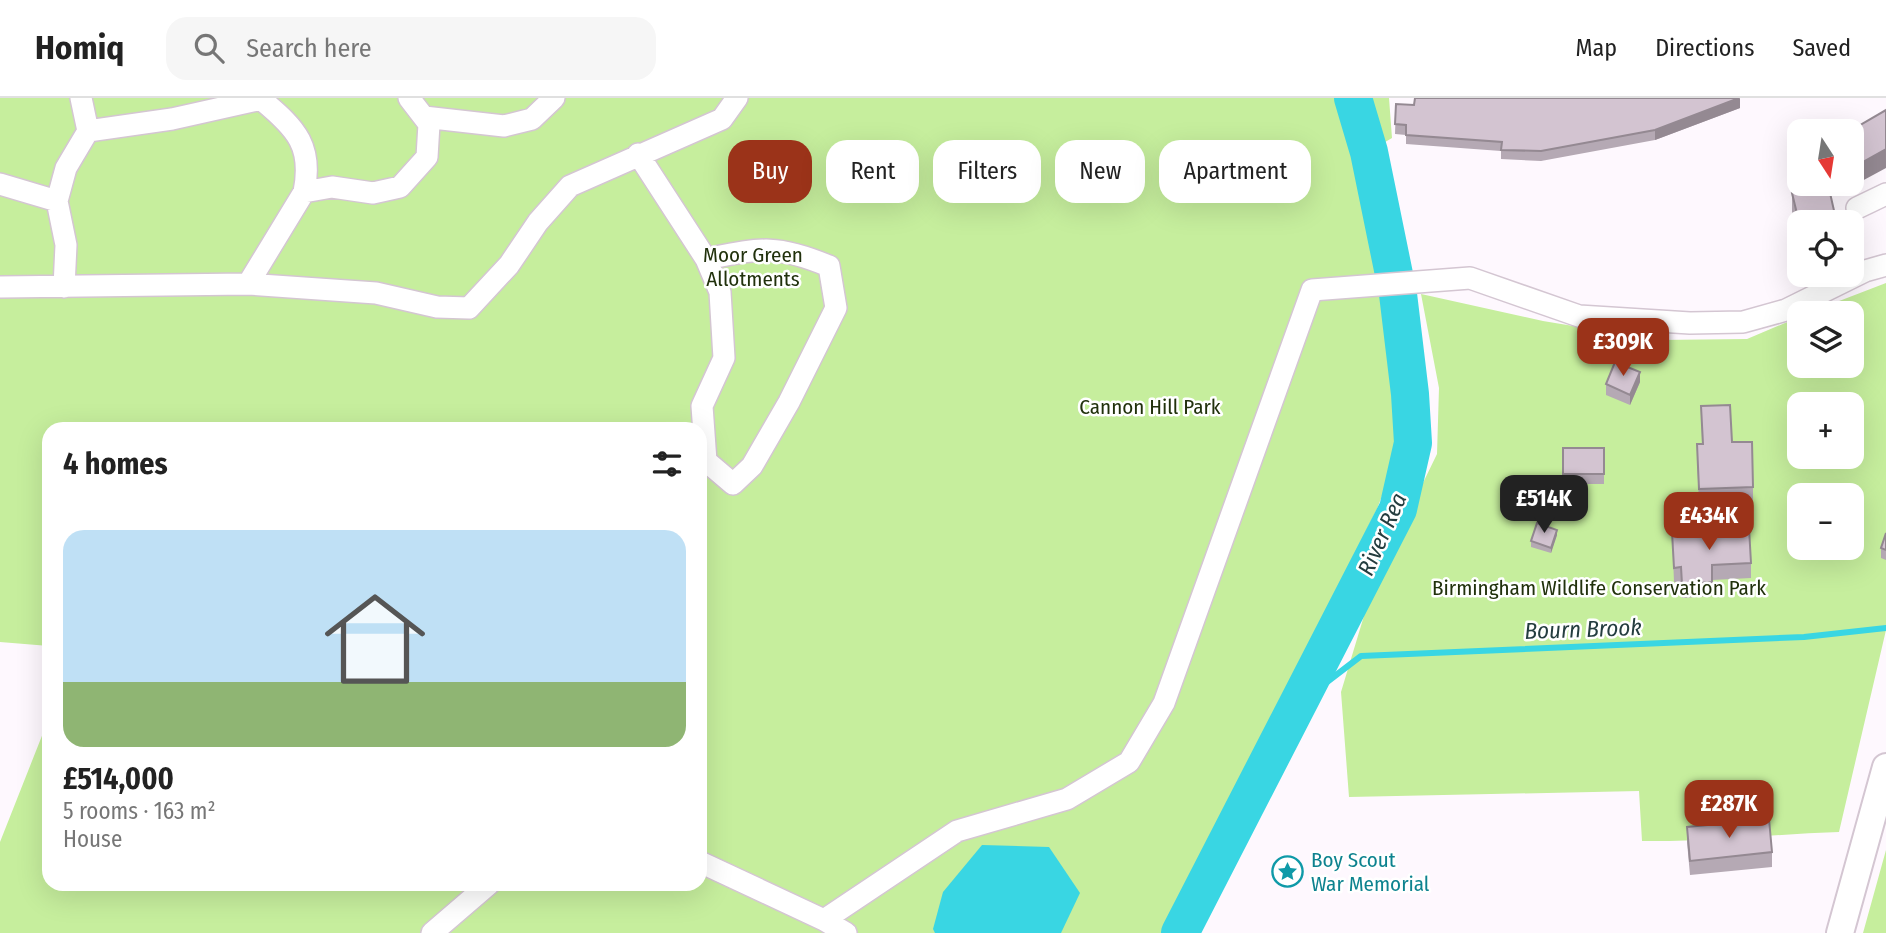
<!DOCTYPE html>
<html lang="en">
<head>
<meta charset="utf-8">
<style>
  :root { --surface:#fff; --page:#f6f6f6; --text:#222; --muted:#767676; --line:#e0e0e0; --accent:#9b3319 }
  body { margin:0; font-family:"Fira Sans Condensed",sans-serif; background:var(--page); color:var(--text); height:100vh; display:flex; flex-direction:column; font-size:26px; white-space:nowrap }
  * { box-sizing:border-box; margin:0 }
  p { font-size:23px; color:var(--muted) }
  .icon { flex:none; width:38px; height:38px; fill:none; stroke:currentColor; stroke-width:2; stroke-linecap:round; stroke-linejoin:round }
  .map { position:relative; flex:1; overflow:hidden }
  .side { position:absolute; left:42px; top:324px; width:665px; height:469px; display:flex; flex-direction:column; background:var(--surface); border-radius:21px; box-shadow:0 7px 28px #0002 }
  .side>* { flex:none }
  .banner { position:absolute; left:728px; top:42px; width:665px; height:63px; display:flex; gap:14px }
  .needle { width:46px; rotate:168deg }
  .fabs { position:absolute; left:1787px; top:21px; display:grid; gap:14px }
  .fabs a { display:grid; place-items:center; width:77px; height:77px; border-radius:14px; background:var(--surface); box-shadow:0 7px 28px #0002; font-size:35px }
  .price { position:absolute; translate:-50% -60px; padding:0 16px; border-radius:14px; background:var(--accent); color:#fff; font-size:23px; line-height:46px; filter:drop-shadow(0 2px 4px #0008) }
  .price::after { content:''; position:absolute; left:50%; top:42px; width:21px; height:16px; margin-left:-10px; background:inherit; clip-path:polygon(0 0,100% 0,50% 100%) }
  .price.current { background:#222; color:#fff }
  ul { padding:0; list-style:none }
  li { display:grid; align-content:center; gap:14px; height:371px; padding:0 21px }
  li span { display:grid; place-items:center; height:217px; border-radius:21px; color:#555 }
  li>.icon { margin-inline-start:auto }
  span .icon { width:126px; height:126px; fill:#fffc; stroke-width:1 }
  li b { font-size:30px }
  h2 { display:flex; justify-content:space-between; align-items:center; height:84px; padding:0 21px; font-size:30px }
  .pill { padding:0 24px; border-radius:21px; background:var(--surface); box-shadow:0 7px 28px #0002; font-size:24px; line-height:63px }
  .pill.current { background:var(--accent); color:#fff }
  header { display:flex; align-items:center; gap:42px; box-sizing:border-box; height:98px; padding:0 35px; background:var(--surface); border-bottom:2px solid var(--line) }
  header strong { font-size:33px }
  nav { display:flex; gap:38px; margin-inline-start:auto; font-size:24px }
  .search { width:490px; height:63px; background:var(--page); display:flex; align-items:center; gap:18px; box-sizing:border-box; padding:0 24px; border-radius:21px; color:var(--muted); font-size:26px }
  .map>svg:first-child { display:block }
  .green { fill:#c6ee9d; fill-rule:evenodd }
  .water { fill:#39d6e3 }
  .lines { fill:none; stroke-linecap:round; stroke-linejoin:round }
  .stream { stroke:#39d6e3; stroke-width:6 }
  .river { stroke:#39d6e3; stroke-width:38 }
  .minor-casing { stroke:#d4c6d2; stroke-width:24 }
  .major-casing { stroke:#d4c6d2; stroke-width:30 }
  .minor { stroke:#fff; stroke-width:21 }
  .major { stroke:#fff; stroke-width:26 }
  .wall { fill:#b5a9b4 }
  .shaded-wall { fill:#948992 }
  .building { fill:#d3c4d1; stroke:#948992; stroke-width:2 }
  .labels { text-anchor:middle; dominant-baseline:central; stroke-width:5; stroke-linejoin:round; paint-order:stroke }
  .park-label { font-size:21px; fill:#21310c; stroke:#fff }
  .culture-label { font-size:21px; fill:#0d838f; stroke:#fff; text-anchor:start }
  .water-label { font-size:23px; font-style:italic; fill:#243d3f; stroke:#fff }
</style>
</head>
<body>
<header>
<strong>Homiq</strong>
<div class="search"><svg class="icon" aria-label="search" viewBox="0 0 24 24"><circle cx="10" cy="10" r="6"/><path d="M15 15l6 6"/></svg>Search here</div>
<nav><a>Map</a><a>Directions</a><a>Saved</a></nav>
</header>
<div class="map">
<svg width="1886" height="835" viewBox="0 0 1886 835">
  <rect width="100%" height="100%" fill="#fef8fe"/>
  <!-- green -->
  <path class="green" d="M0,0H1389L1392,40L1358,60L1405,300L1400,350L1377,411L1164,835H0V744L49,620V786H700V331H49V548L0,544Z
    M1886,185V532L1839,734C1773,736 1708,744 1642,743L1639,693L1349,699L1341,594L1373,488L1437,356L1439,290L1421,196L1543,223L1658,242L1747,241L1799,219V268H1852V215H1808ZM1799,306H1852V359H1799ZM1799,397H1852V450H1799Z
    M1886,752V835H1863Z"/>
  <!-- water -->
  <path class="water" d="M982,747L1049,749L1080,795L1061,835H935L933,831L943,794Z"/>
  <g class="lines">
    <!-- stream -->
    <path class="stream" d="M1297,607L1361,558L1804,539L1886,530"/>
    <!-- river -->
    <path class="river" d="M1180,835L1398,411L1413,345L1410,296L1398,196L1369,54L1353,0"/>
    <defs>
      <path id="minor" d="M263,3C297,31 313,49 304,94
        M424,19L504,28L532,21L554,0
        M88,33L172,21L266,0
        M638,56L706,161L720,194L724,260L702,308L706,363L733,386L752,368L789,304L836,210L829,168C776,146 761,150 706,161
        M0,86L57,103
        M1857,110L1886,96
        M248,186L304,94L332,89L373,95L400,89L427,59L429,26L409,0
        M0,189L248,186L376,195L437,209L469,210L509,167L538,124L570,88L722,21L737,0
        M64,189L66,147L57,103L66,70L88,33L81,0
        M700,764L824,822L957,733L1067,701L1129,664L1164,605L1312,192L1470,180L1579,218L1690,225L1743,224L1786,212L1865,173L1886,167
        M824,822L846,835
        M432,835L489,786"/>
      <path id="major" d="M1840,835L1886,669"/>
    </defs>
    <!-- minor casing -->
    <use href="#minor" class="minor-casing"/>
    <!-- major casing -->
    <use href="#major" class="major-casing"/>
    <!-- minor -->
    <use href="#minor" class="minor"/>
    <!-- major -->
    <use href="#major" class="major"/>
  </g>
  <!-- wall -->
  <path class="wall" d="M1396,6L1414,7L1740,10L1655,42L1541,63L1501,61V53L1406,46V37L1395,36Z
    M1792,95L1835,124H1799V143L1792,114Z
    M1640,284L1630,307L1606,297V286Z
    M1701,308L1753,389V403L1699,405L1697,360L1702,346Z
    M1563,350H1604V386H1563Z
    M1672,434L1751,465V480L1712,482V498L1682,500L1681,484H1674Z
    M1886,435V462L1881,460V450Z
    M1557,437L1551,455L1531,449V443Z
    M1687,729L1772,754V769L1690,777L1687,744Z"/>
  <!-- shaded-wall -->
  <path class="shaded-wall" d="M1740,0V10L1655,42V32Z
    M1886,51V70L1849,90V86H1852V70Z
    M1835,117V124H1808Z
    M1640,274V284L1630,307V297Z
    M1557,432V437L1551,455V450Z"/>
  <!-- building -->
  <path class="building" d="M1415,0H1739L1655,32L1541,53L1501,52L1502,44L1406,37V27L1395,26L1396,6L1414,7Z
    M1886,12V51L1852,70V33H1850Z
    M1800,86H1828L1835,117L1808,124H1799L1792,95L1799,94Z
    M1615,264L1640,274L1630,297L1606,286Z
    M1730,307L1732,344H1752L1753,389L1699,391L1697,346H1703L1701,308Z
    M1563,350H1604V376H1563Z
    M1537,425L1557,432L1551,450L1531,443Z
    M1749,430L1751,465L1712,467V484L1682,486L1681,469L1674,470L1672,434Z
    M1886,435V452L1881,450Z
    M1769,721L1772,754L1690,763L1687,729Z"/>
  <!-- icons -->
  <defs>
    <symbol id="sight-ring" viewBox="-11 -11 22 22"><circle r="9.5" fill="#fff" stroke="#0f9aa8" stroke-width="1.5"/><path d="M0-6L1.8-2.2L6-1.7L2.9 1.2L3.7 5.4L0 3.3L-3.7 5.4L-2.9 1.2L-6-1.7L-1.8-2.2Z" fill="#0f9aa8"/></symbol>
  </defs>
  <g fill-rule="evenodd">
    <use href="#sight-ring" x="1270" y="756" width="35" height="35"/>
  </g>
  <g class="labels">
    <!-- park labels -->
    <g class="park-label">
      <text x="753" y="157">Moor Green<tspan x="753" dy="24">Allotments</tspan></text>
      <text x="1150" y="309">Cannon Hill Park</text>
      <text x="1599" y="490">Birmingham Wildlife Conservation Park</text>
    </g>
    <!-- culture labels -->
    <g class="culture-label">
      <text x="1311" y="762">Boy Scout<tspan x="1311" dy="24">War Memorial</tspan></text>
    </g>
    <!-- water labels -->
    <g class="water-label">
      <text transform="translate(1382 436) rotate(-66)">River Rea</text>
      <text transform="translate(1583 531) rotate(-2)">Bourn Brook</text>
    </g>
  </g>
</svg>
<div class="fabs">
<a><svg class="needle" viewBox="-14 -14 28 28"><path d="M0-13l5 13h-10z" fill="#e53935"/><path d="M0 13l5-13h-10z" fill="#767676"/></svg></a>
<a><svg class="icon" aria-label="locate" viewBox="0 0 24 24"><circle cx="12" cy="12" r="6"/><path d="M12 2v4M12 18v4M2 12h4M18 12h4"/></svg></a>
<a><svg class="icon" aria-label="layers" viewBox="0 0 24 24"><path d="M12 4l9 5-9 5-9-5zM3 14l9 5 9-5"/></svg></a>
<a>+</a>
<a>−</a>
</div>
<b class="price" style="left:1623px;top:280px">£309K</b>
<b class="price current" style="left:1544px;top:437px">£514K</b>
<b class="price" style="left:1709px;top:454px">£434K</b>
<b class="price" style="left:1729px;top:742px">£287K</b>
<div class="banner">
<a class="pill current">Buy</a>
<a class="pill">Rent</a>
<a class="pill">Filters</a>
<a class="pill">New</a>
<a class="pill">Apartment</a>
</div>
<section class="side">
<h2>4 homes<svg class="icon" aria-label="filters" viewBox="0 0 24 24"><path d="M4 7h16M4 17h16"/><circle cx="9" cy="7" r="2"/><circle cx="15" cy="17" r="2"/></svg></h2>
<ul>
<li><span style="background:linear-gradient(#bfe0f5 70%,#8fb573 0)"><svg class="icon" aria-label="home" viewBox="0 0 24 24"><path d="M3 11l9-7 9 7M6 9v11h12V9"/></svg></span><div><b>£514,000</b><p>5 rooms · 163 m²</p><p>House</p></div></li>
</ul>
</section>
</div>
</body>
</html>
